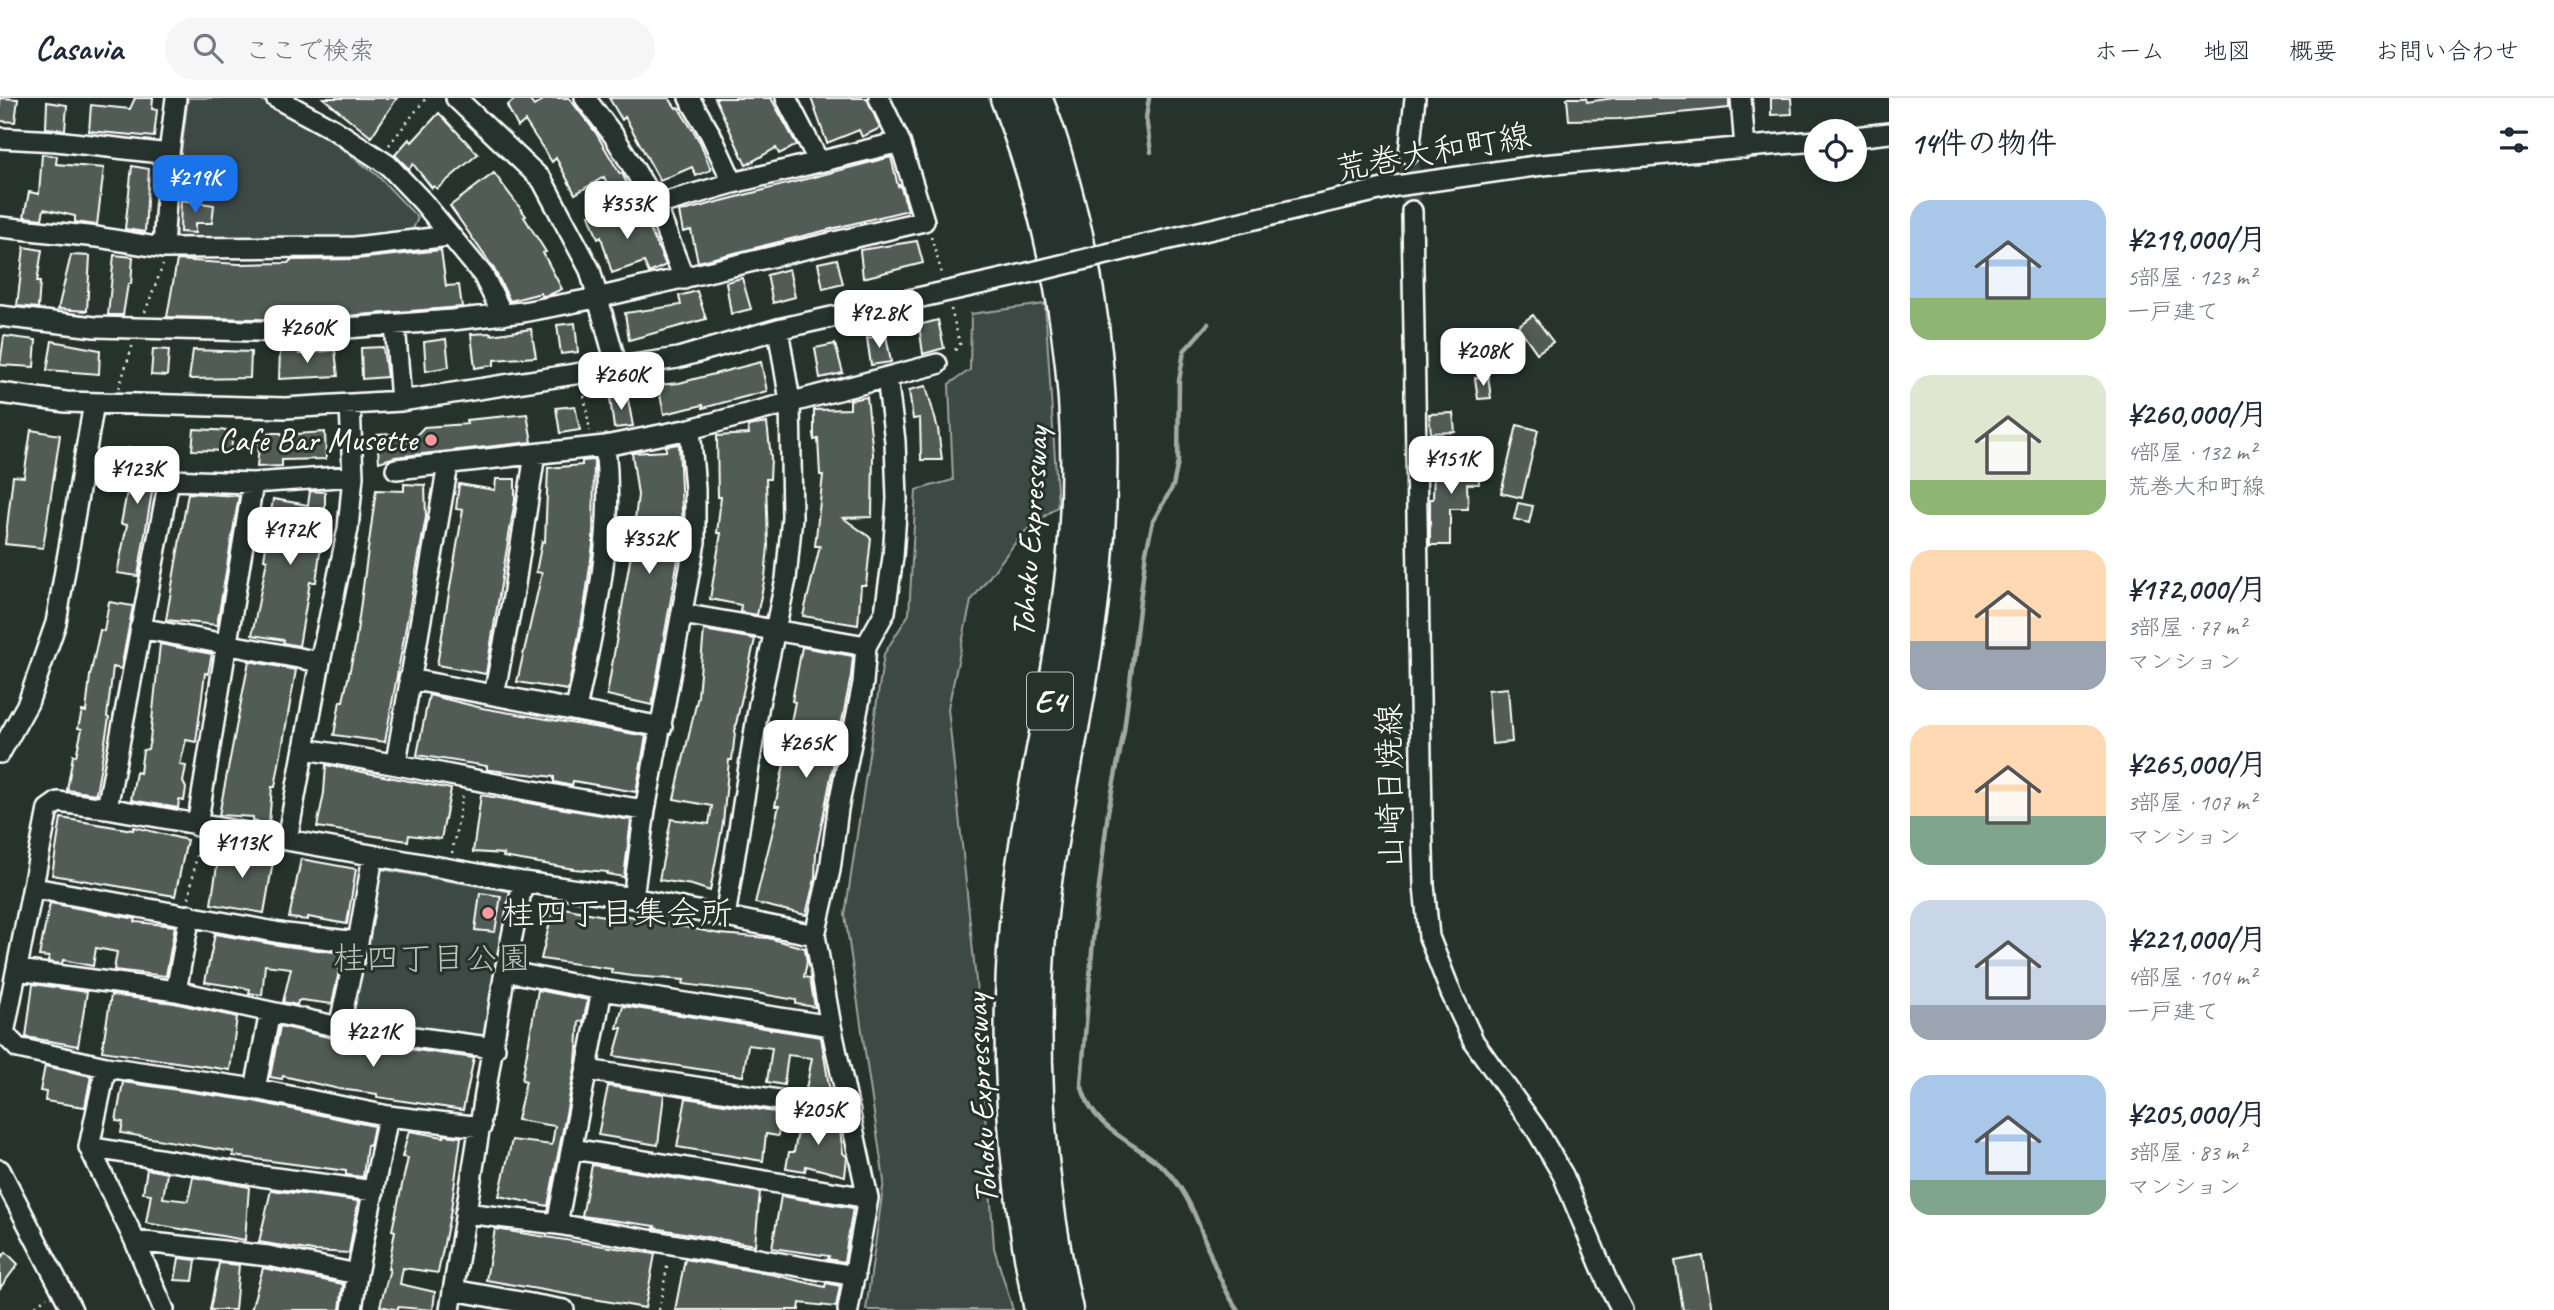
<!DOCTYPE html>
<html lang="ja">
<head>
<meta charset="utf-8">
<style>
  :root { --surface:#fff; --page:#f6f6f7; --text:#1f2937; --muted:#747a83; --line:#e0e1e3; --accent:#1a73e8 }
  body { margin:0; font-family:Caveat,"Klee One",sans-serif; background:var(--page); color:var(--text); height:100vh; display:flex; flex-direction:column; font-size:26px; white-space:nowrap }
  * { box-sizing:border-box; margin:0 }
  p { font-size:23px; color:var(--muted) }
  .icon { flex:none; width:38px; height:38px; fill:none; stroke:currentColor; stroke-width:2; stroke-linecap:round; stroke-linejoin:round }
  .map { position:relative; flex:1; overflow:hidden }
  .side { display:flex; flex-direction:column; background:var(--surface); width:665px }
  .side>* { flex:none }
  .tools { position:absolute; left:1804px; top:21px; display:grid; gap:14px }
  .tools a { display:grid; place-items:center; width:63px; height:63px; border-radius:50%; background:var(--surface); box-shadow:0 4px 10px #0003; font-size:35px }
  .price { position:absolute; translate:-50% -60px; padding:0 16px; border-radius:14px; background:#fff; color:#222; font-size:23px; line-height:46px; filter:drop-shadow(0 2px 4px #0008) }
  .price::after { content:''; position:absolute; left:50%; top:42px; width:21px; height:16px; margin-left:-10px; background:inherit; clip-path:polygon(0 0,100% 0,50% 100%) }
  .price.selected { background:var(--accent); color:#fff }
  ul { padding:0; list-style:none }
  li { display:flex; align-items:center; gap:21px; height:175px; padding:0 21px }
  li span { display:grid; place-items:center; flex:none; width:196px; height:140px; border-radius:21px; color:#555 }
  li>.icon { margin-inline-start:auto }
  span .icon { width:84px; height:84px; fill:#fffc; stroke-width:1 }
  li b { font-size:30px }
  h2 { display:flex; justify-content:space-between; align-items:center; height:84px; padding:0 21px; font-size:30px }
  header { display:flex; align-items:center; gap:42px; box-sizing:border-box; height:98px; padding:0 35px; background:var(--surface); border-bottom:2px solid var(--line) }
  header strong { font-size:33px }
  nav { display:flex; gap:38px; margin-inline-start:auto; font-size:24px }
  .search { width:490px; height:63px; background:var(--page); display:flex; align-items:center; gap:18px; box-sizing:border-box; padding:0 24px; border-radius:38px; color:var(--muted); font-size:26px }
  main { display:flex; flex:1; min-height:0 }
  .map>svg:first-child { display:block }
  .green { fill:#3e4944; stroke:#9ea4a2; stroke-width:2 }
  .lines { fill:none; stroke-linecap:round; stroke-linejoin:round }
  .stream { stroke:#a4a9a7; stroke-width:4.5 }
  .building { fill:#515c57; stroke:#fff; stroke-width:2 }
  .minor-tunnel { stroke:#3c4742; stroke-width:19; stroke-dasharray:19 10; stroke-linecap:butt }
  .minor-casing { stroke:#fff; stroke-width:24 }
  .highway-casing { stroke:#fff; stroke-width:35 }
  .path { stroke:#fff; stroke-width:2.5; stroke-dasharray:2 5; stroke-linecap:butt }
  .minor { stroke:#26332d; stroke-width:19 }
  .highway { stroke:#26332d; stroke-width:30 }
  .minor-bridge-casing { stroke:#fff; stroke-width:24; stroke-linecap:butt }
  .minor-bridge { stroke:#26332d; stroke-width:19 }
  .poi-dot { fill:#ff9aa2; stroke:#26332d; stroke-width:2.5 }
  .labels { text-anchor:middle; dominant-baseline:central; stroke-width:6; stroke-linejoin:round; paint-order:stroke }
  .shield { fill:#26332d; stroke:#bec2c0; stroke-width:2 }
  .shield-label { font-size:32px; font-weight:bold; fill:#fff }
  .street-label { font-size:33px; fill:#fff; stroke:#26332d }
  .poi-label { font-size:33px; fill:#fff; stroke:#26332d; text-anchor:end }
  .park-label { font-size:33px; fill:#bbbfbe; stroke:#26332d }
</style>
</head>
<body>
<header>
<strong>Casavia</strong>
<div class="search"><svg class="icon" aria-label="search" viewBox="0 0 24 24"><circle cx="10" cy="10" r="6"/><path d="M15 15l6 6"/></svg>ここで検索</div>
<nav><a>ホーム</a><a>地図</a><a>概要</a><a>お問い合わせ</a></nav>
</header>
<main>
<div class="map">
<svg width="1889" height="1212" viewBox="0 0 1889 1212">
  <rect width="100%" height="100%" fill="#26332d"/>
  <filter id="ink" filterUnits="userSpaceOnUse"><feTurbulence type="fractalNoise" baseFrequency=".0143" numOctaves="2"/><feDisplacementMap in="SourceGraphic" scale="14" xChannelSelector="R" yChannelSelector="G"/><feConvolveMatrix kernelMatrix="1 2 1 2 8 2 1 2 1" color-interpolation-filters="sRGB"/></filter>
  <g filter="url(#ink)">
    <!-- green -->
    <path class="green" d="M188,0H252L263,3L330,42L377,77L418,120L411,135L349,142L176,140L175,101Z
      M1045,206L1058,408L1022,436L971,503L948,610L977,893L994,1150L1013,1212H866L884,1083L845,817L884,556L909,516L916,392L953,382L949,286L970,272L971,216Z
      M380,771L513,794L489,941L349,922Z"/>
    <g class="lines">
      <!-- stream -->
      <path class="stream" d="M1149,0L1146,20L1151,54
        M1208,226L1184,253L1179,283L1178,364L1173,388L1153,423L1146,454L1124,633L1108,714L1094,830L1081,986C1094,1041 1149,1045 1177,1085C1204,1122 1209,1171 1238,1212"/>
    </g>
    <!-- building -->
    <path class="building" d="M0,0L18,1L15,24L0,23Z
      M135,0H153L152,11L157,12L154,39L89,33L91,7L130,11Z
      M323,0H397L371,39Z
      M516,0H528L534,8L546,0H569L596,35L620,76L622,75L634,101L617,107L604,79L575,96L556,60L552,64L525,23L518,29L507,8Z
      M609,0H669L676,10L678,9L700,44L711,72L696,78L692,69L660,83L625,19L622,22Z
      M715,0H771L797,47L779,56L776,50L746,67Z
      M811,0H867L880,30L862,39L859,32L827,45Z
      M1567,0H1586L1587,4L1614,0H1729V10L1619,21L1569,22Z
      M1771,0H1791L1792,16L1771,17Z
      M47,4L67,7L65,32L46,30Z
      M439,15L478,56L437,91L434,88L432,90L413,66L409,71L395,57L409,41L412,44Z
      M42,56L57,58L56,66L104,70L97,127L75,124V118L44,111L42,121L24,119L29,94L39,96Z
      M891,59L898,88L900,87L908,112L698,164L691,132L683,134L679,114Z
      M132,68L149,71L145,134L125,131Z
      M494,75L526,118L524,119L546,154L543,155L562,191L549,197L542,198L541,195L510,203L494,171L450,108Z
      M181,102L214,107L212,125H195V135L180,134Z
      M612,105L618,125L644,118L666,167L649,175L644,164L612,175L601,139L598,141L589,117Z
      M917,143L923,165L863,180L860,152Z
      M24,149L42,152L37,184H40L38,210L17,208Z
      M441,152L446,188L459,187L462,209L294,222L167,219L177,162L239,166L288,165L291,162L356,161Z
      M71,157L90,158L87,213L58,211Z
      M114,157L133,159L131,186H128L123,217H108Z
      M837,161L843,186L823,191L818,165Z
      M789,171L795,199L773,205L767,177Z
      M742,180L751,211L731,216L726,184Z
      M697,193L706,221L629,242L625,215L681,207L679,198Z
      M1533,217L1553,244L1537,255L1518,228Z
      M938,222L944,250L923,256L919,227Z
      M575,225L578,254L561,256L557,227Z
      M531,231L536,259L494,262V267L475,270L471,236L491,235V237Z
      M886,237L891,264L871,267L867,240Z
      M4,238L36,242L34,269L0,267Z
      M446,241L449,269L426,273L424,244Z
      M52,243L100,252L99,276L47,272Z
      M835,246L843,275L820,280L815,250Z
      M383,249L387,279L362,281L361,250Z
      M153,251L169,252L167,278L151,277Z
      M193,252L251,254L250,280L189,281Z
      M280,252H299V256L335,252L338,278L279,281Z
      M761,264L767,293L703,310V307L664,316L658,287L679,285Z
      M1488,278L1491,300L1478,301L1475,280Z
      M926,288L938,331L942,362H921L920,320L913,321L909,292Z
      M627,296L633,328L614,330L610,300Z
      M867,299L873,356L872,419L843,420L871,440L866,487H861L858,527L803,518L820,448H815L823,377H820L818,341L814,342V312L850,311V302Z
      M575,308L580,332L560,335L556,310Z
      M1453,315L1455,334L1431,335L1429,316Z
      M527,316L532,344L395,359L379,364L377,337L390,336L409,345L424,329L467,326L466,322Z
      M767,325L771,360L770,381H766L768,448L765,479L757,517L740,514L741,507L710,501L721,435H717L721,399H718L717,338L749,336L748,328Z
      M1517,327L1538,332L1522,400L1501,395Z
      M194,331L233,333L231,353L192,352Z
      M31,332L60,337L43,450L5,446L13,378L24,379Z
      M325,334L326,361L282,362V368L257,369L260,335H281V337Z
      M679,346L683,434L652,607L607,597L637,421H635L638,397L632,355L666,353V348Z
      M129,350L164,357L155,388H153L138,478L117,475L127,427L121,426L129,383L122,381Z
      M1462,353H1478L1479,386H1467L1468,411H1450V447H1430V401H1433L1434,372L1463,373Z
      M594,362L593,447L584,511L568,592L517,584L542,475L536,474L542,443L545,444L548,370L582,367V363Z
      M496,381H515V402L486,576L437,567L463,412L456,411L459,386L495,392Z
      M404,386L425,387L426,419L385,644L334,637L340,603H343L355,549L376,392L404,393Z
      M310,393L325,394V417L316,484H310L299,548L283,545L284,542L252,537L267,462L264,461L273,401L308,407Z
      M188,395L239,398L217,527L166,522Z
      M1518,405L1533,408L1529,425L1514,421Z
      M109,504L133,508L121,571L113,569L107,619L109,620L96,696L67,692L73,657L76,658L82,631L78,630L82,613L86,614L90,578L100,532L104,533Z
      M704,532L755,541L736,626L732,662H729L723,725L710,793L692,787L659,782L671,721L709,726L712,708L674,701L698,598Z
      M160,546L212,556L208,576L205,575L196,644L186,642L180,667L186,668L183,684L186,690L184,703L179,702L178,710L131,702L136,674L140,675L143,652L148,651L150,642Z
      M802,549L853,558L851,578L816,755L815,780L806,817L755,805L779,708H775L790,639H788L795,604L792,603Z
      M249,563L296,572L275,689H272L269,726L253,723V719L219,717Z
      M1508,590L1512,644L1492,646L1488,592Z
      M429,597L482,610L646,638L636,694L573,683L572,688L554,684V679L490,672H487V668L417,657Z
      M326,667L451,691L441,741L409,737L408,743L317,729L324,695Z
      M481,697L631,722L624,779L607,776L608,774L574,771L503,759L504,756L473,754Z
      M61,720L133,732L134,729L187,742L175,798L52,777Z
      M220,749L274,758L264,815L211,806Z
      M301,761L356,771L347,826L308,819V822L289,820Z
      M480,795L501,798L495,834L475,832Z
      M50,805L136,821L135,824L175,828L166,878L114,872L117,854L96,850L93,868L63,862L62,866L48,864L49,859L39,858Z
      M554,808L624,822V817L720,836L768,840L805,850L807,864L804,879L810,880L815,909L796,906V902L756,895L683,886L684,882L632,878L611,875L612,871L541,861Z
      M215,836L284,848L343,855L332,906L301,902L298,903L297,907L283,904L291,870L265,867L262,897L249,895L250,891L205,884Z
      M33,886L87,894L78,948L26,939Z
      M538,892L588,902L583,924L579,923L576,965L548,1108L499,1098L512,1042L552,1047L555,1028L517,1022L526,983L522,982Z
      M111,897L174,905L237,919L230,972L102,953Z
      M623,908L821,939L830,994L806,991L812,960L788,957L784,987L767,984L772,950L748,947L743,978L614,958L622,930H617Z
      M280,928L337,941L474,960L463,1012L377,999V996L339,991L283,978L282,981L270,979Z
      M45,968L91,978L85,1009L45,1003L46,994L40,993Z
      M123,984L253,1003L374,1028L370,1048L367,1047L363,1079L346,1077V1073L233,1058L234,1054L121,1035L123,1024L116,1023Z
      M608,988L664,996L658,1047L598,1037Z
      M686,1000L781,1015L778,1038L766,1036L763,1063L677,1049Z
      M801,1018L839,1024L843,1055L847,1059L845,1078L806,1068L805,1073L786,1070L789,1054H794Z
      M409,1033L444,1039V1037L461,1039L451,1112L438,1175L403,1170L400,1186L435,1194L433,1212L398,1209V1212L380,1208L390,1171H388L395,1133L392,1132L408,1060L402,1059Z
      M592,1067L760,1094L755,1147L654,1130L655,1128L582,1118Z
      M147,1071L167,1075L163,1100L188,1103L193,1079L249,1089L245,1142L146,1125L151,1096L143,1095Z
      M271,1092L358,1103L349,1155L313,1153L259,1144Z
      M781,1098L853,1110L844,1164L828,1161L829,1158L772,1150Z
      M495,1131L655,1156L645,1210L486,1182Z
      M6,1154L18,1166L0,1190V1161Z
      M1703,1158L1712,1212H1683L1675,1163Z
      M179,1160L196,1162L193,1183L175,1182Z
      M685,1161L775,1177L825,1189L826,1185L840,1188L836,1209L800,1205L799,1212H675Z
      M219,1165L239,1167L235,1212H210Z
      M263,1170L343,1186L340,1212H251Z"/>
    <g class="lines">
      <!-- minor-tunnel -->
      <path class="minor-tunnel" d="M1409,56L1412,113"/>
      <defs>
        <path id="minor" d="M276,0L333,31L388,67L423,104L483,177L503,217
          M456,0L542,82L590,172L617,269
          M585,0L614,38L656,107L684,181
          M689,0L711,37L733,85
          M786,0L819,64
          M1741,0L1745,50
          M1855,39L1889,35
          M0,40L56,43L169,56L163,150
          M169,56L176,0
          M1409,56L1415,0
          M656,107L733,85L900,44
          M1412,113L1422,720L1424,787L1429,839L1451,895L1474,944L1536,1031L1563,1077L1608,1185L1622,1212
          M0,129L97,139L163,150L355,149L450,138
          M1148,146L1396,88L1542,67L1816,43
          M0,218L95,229L294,234L452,222L523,214L597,200L924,123L900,44L879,0
          M395,226L401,303
          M0,295L66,304L285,310L401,303L678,260L778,231L1016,178
          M396,371L605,348L690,331L937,266
          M682,516L866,548
          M140,530L320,564
          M409,581L662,629
          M494,597L513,499L535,356
          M576,611C595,524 615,438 605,348
          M304,651C419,668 531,696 645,712
          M0,655L28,605L56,525L94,305
          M396,664L448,367
          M107,710L169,382L253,385L353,378
          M197,728L253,385
          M287,742L320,564L348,431L353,378L350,307
          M34,790L286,836L358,844
          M633,800L645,712L695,444V391L690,331
          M725,819L759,606L786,481L792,419L790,303L778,231
          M18,872L176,893L339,929L495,950
          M505,873L602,892L831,928
          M176,893L190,817
          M339,929L358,844L373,758
          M106,969L89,1049L135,1143L164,1212
          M587,972L850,1013
          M255,991L270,914
          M481,1029L388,1018L255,991L106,969L18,950L4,936L48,711L58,704L107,710L523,784L633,800L815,837
          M89,1049L260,1078L374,1093
          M573,1051L868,1100
          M0,1072L72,1212
          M465,1115L557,1126L855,1178
          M557,1126L602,892
          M135,1143L268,1158L357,1176
          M453,1192L564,1212
          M352,1212L357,1176L388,1018
          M450,1212L505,873L523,784
          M848,1212L868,1100L831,928L815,837L830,772L838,711L863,585L866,548L885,514L893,459L897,401L895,343L887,279"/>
        <path id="highway" d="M1006,0C1064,148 1087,308 1072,466C1060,587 1026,705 1015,826C1004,956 1014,1085 1040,1212
          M1036,0C1050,32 1059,66 1068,100C1107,247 1110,396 1087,546C1074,640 1050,732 1041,826C1030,957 1039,1084 1067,1212"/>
      </defs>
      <!-- minor casing -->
      <use href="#minor" class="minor-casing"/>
      <!-- highway casing -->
      <use href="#highway" class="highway-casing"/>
      <!-- path -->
      <path class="path" d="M389,47L426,0
        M931,139L942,176
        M951,211L960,246L952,256
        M145,214L163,167
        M119,290L133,246
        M583,291L590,333
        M452,755L463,696
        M189,800L199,745
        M30,1212L47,1199
        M659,1212L668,1164"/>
      <!-- minor -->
      <use href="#minor" class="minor"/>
      <!-- highway -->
      <use href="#highway" class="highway"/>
      <defs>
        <path id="minor-bridge" d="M1016,178L1148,146"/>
      </defs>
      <!-- minor-bridge casing -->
      <use href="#minor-bridge" class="minor-bridge-casing"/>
      <!-- minor-bridge -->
      <use href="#minor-bridge" class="minor-bridge"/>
    </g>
  </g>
  <!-- markers -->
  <g class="poi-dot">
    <circle cx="431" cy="342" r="7"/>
    <circle cx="488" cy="815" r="7"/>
  </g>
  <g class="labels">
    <!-- shield labels -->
    <rect class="shield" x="1027" y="574.5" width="46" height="57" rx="5"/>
    <g class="shield-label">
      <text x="1050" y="603">E4</text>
    </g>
    <!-- street labels -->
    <g class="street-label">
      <text transform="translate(1433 54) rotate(-10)">荒巻大和町線</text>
      <text transform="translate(1030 434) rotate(-86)">Tohoku Expressway</text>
      <text transform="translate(1390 688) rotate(-91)">山崎日焼線</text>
      <text transform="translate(981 1001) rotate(-93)">Tohoku Expressway</text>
    </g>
    <!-- poi labels -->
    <g class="poi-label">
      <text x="417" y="342">Cafe Bar Musette</text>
      <text x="502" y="815" text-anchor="start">桂四丁目集会所</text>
    </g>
    <!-- park labels -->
    <g class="park-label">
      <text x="432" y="860">桂四丁目公園</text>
    </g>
  </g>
</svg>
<div class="tools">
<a><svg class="icon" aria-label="locate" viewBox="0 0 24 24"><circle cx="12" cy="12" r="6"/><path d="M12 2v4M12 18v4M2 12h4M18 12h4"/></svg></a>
</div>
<b class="price selected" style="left:195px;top:117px">¥219K</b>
<b class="price" style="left:627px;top:143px">¥353K</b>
<b class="price" style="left:879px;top:252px">¥92.8K</b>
<b class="price" style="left:307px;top:267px">¥260K</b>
<b class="price" style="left:1483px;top:290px">¥208K</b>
<b class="price" style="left:621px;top:314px">¥260K</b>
<b class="price" style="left:1451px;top:398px">¥151K</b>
<b class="price" style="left:137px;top:408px">¥123K</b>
<b class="price" style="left:290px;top:469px">¥172K</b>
<b class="price" style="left:649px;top:478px">¥352K</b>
<b class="price" style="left:806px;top:682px">¥265K</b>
<b class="price" style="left:242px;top:782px">¥113K</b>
<b class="price" style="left:373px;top:971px">¥221K</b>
<b class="price" style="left:818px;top:1049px">¥205K</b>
</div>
<section class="side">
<h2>14件の物件<svg class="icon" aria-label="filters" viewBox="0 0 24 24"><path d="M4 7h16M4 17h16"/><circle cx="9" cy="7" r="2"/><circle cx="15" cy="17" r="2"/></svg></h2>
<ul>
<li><span style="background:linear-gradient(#a9c7e8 70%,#8fb573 0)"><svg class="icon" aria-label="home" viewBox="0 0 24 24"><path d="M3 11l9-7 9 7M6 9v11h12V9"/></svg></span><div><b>¥219,000/月</b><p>5部屋 · 123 m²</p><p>一戸建て</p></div></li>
<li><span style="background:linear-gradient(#dfe7d0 75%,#8fb573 0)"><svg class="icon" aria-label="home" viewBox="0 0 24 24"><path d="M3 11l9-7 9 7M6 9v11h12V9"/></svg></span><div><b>¥260,000/月</b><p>4部屋 · 132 m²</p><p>荒巻大和町線</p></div></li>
<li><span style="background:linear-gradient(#ffd9b3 65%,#9aa5b1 0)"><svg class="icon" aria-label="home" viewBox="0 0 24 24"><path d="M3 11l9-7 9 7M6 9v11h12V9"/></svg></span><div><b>¥172,000/月</b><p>3部屋 · 77 m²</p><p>マンション</p></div></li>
<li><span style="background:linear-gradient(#ffd9b3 65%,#7fa58c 0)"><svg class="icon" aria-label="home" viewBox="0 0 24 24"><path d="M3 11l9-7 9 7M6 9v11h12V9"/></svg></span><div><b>¥265,000/月</b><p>3部屋 · 107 m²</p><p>マンション</p></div></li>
<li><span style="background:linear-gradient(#c9d6e8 75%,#9aa5b1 0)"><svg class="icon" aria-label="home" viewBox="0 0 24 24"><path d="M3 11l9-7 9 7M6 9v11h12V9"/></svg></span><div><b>¥221,000/月</b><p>4部屋 · 104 m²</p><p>一戸建て</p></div></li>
<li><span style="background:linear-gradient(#a9c7e8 75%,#7fa58c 0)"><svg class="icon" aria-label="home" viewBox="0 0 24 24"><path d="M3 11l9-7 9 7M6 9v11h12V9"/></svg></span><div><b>¥205,000/月</b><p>3部屋 · 83 m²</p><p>マンション</p></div></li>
</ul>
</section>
</main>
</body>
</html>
